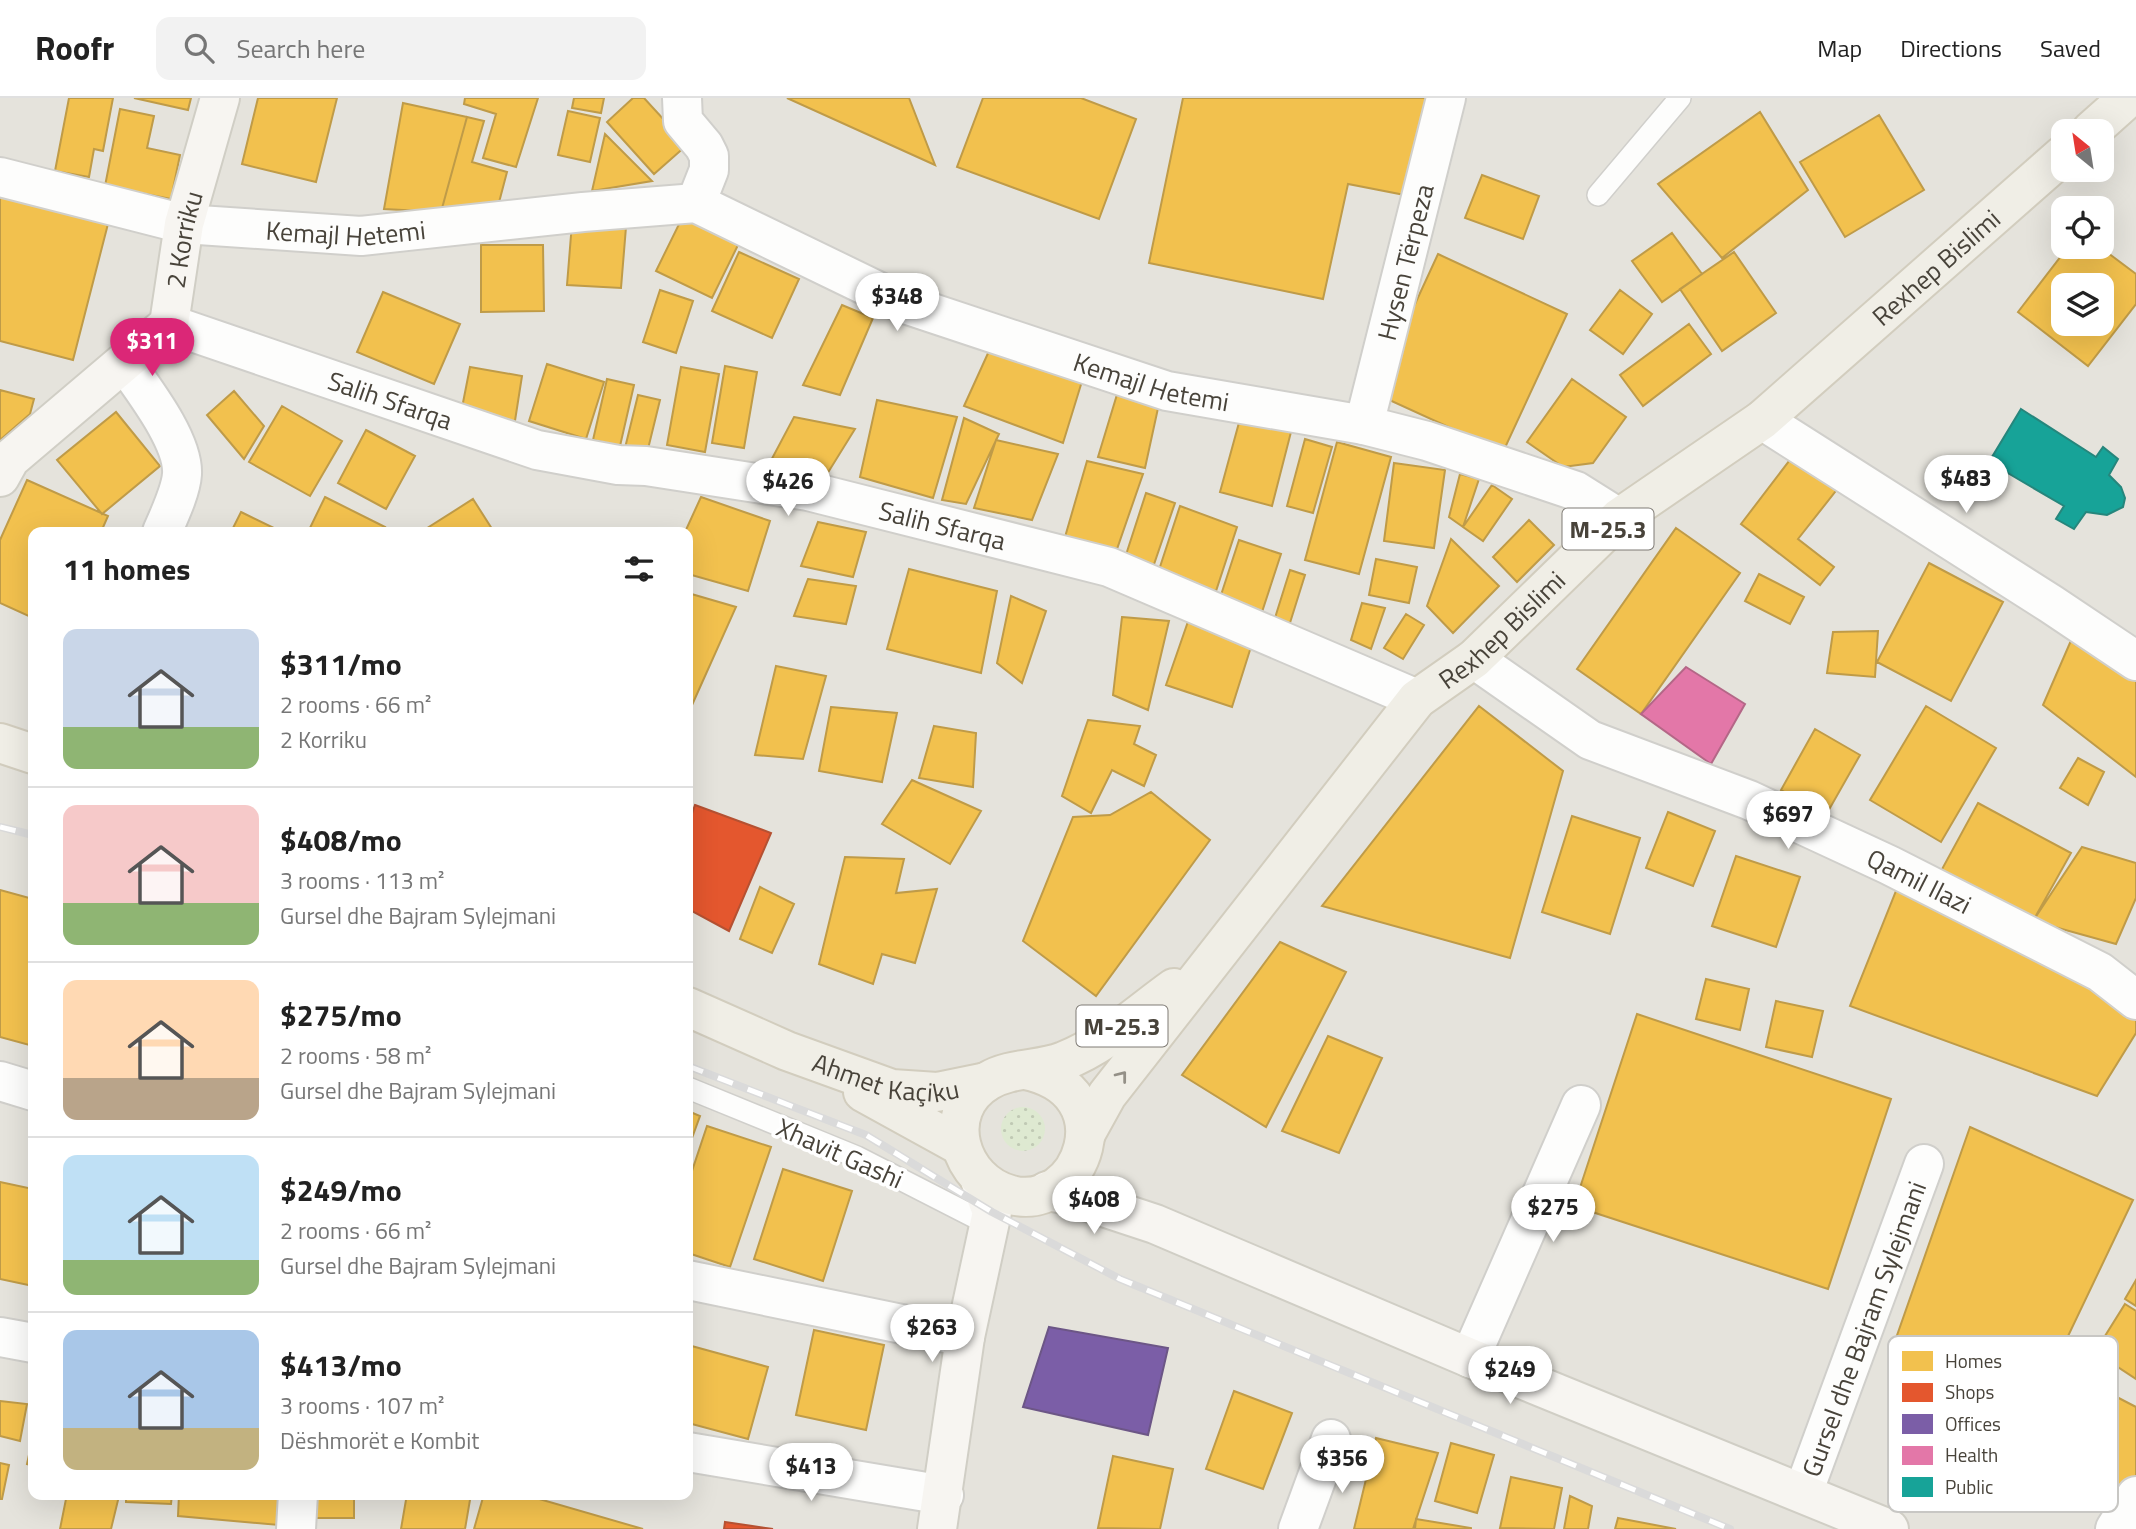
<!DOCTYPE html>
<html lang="en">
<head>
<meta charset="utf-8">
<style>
  :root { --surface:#fff; --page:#f2f2f2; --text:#222; --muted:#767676; --line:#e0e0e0; --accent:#db2777 }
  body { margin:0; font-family:"Titillium Web",sans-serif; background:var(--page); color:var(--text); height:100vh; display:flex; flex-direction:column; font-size:26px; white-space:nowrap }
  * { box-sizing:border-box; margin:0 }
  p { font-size:23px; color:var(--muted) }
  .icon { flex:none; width:38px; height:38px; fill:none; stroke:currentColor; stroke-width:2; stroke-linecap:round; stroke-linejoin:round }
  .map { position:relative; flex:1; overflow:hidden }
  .details { position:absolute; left:28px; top:429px; width:665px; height:973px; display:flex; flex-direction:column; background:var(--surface); border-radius:14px; box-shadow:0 7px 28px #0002 }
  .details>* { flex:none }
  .needle { width:46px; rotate:330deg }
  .fabs { position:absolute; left:2051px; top:21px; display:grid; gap:14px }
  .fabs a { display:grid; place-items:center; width:63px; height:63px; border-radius:14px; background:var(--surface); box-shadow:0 7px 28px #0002; font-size:35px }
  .price { position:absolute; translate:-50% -60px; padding:0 16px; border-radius:24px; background:#fff; color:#222; font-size:23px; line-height:46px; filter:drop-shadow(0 2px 4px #0008) }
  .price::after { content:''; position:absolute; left:50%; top:42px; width:21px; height:16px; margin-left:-10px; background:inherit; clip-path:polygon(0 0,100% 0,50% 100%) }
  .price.on { background:var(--accent); color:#fff }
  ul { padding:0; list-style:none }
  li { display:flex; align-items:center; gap:21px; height:175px; padding:0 35px }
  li+li { border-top:2px solid var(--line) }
  li span { display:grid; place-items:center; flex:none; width:196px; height:140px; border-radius:14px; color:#555 }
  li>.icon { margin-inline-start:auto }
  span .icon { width:84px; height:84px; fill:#fffc; stroke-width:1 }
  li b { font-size:30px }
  h2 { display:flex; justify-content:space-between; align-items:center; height:84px; padding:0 35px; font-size:30px }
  header { display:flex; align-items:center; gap:42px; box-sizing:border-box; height:98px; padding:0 35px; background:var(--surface); border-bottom:2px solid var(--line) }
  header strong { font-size:33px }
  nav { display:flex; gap:38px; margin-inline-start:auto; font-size:24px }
  .search { width:490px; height:63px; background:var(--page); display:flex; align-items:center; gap:18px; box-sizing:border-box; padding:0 24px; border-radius:14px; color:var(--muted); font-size:26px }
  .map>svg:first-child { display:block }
  .residential { fill:#e5e3dc; fill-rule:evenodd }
  .grass { fill:url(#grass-dots) }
  .homes { fill:#f2c14e; stroke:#bf9b48; stroke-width:2; fill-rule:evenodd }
  .shops { fill:#e4572e; stroke:#b55132; stroke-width:2 }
  .offices { fill:#7b5ea7; stroke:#6c5686; stroke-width:2 }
  .health { fill:#e377a8; stroke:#b46787; stroke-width:2 }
  .public { fill:#17a398; stroke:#26867c; stroke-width:2 }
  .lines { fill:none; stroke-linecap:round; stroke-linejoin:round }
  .lane-casing { stroke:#d0cfcb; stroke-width:24 }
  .street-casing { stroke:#d0cfcb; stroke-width:42 }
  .secondary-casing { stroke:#d0cec5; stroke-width:42 }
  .primary-casing { stroke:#d2cdbe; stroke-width:42 }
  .lane { stroke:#fdfdfc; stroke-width:21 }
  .street { stroke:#fdfdfc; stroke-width:38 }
  .secondary { stroke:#f7f5f1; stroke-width:38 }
  .primary { stroke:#f0eee6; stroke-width:38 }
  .rail-casing { stroke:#dadada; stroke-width:8 }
  .rail { stroke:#fff; stroke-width:5; stroke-dasharray:16; stroke-linecap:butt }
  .oneway { stroke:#949087 }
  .labels { text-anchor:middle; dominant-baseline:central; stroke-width:7; stroke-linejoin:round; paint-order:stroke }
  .shield { fill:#fff; stroke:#7f7b75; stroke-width:2 }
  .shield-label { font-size:24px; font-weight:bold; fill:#48433a }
  .street-label { font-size:26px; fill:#48433a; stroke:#fff }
  .key { fill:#fff; stroke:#c8c7c4; stroke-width:2 }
  .key-label { font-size:19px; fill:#48433a }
</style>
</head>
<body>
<header>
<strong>Roofr</strong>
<div class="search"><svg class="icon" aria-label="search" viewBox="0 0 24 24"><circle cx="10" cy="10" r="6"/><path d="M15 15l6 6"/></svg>Search here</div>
<nav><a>Map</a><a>Directions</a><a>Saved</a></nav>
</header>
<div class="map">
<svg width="2136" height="1431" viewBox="0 0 2136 1431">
  <defs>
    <pattern id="grass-dots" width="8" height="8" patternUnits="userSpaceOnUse" patternTransform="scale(1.75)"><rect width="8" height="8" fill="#dee9d1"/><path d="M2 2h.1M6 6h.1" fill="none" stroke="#c0c9b4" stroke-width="1.8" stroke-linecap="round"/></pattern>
  </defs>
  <rect width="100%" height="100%" fill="#f2f1ee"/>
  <!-- residential -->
  <path class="residential" d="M0,0H2136V1431H0ZM2063,33H2102V72H2063ZM2063,110H2102V149H2063ZM2063,187H2102V226H2063ZM33,434H688V1396H33Z"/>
  <!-- grass -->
  <path class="grass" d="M1001 1031a22 22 0 1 1 44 0a22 22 0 1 1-44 0Z"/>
  <!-- homes -->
  <path class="homes" d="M69,0H113L103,53L94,51L89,79L55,73Z
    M134,0H191L188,12Z
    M258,0H337L316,84L242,66Z
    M465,0H538L516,69L483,60L496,16L464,6Z
    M574,0H604L601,15L572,10Z
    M633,0H644L687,47L654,76L607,24Z
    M787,0H909L935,67Z
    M983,0H1081L1136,21L1099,121L957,69Z
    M1183,0H1436L1415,99L1348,86L1323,201L1149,165Z
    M403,5L467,19L441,114L384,111Z
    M120,11L154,18L147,50L180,57L171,101L105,88Z
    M568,13L600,20L590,64L558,57Z
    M1760,14L1808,92L1722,160L1658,86Z
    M1879,17L1924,92L1845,139L1800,64Z
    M467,19L484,23L472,64L507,74L497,112L441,114Z
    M605,36L652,83L592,93Z
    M1482,77L1539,98L1523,141L1465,120Z
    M0,95L109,122L73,262L0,243Z
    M684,116L740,143L712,200L656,173Z
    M572,125L626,129L621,190L567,187Z
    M1672,135L1702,176L1662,204L1632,163Z
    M481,147H543L544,213L481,214Z
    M2068,149H2100L2136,176V206L2088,268L2018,214ZM2063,187H2102V226H2063Z
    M739,154L799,181L772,240L712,213Z
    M1734,154L1776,215L1722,253L1680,191Z
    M1438,156L1567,216L1503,354L1374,295Z
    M660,192L693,203L676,255L643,244Z
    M1620,192L1652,216L1623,256L1590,232Z
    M383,194L460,226L434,286L357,254Z
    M842,207L873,220L840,297L803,287Z
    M1689,226L1711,256L1643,308L1620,277Z
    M989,253L1083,280L1063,345L964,308Z
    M547,266L604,284L586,341L529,323Z
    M725,268L757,274L744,350L712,345Z
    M470,269L522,278L514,329L460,320Z
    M681,269L719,276L705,354L667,347Z
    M607,281L634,287L620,348L593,342Z
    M1572,281L1626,319L1593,365L1563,369L1527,344Z
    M1119,290L1160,301L1145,370L1098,359Z
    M0,292L34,301L30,316L0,342Z
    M234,293L264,328L244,361L207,317Z
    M638,297L660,302L647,355L625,350Z
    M877,302L957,319L933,400L860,379Z
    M282,308L342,343L310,398L249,364Z
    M116,314L160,368L102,416L57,362Z
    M794,319L855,331L824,381L767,370Z
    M964,320L999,336L966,406L942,402Z
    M1240,321L1291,334L1272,408L1220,394Z
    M366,332L415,358L386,411L338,385Z
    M1305,341L1332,349L1313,415L1287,408Z
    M996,342L1058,356L1032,422L974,410Z
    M1337,344L1391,359L1359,476L1305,462Z
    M1799,350L1846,380L1798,441L1834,469L1820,487L1741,426Z
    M1087,363L1143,376L1117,451L1065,439Z
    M1394,365L1445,372L1434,450L1384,443Z
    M1460,376L1479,381L1463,429L1449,419Z
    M27,382L108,418L101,434H33V520L0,505V442Z
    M1492,387L1512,401L1483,443L1463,429Z
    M1146,395L1175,405L1151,475L1123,466Z
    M325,399L385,429L382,434H308Z
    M701,399L770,423L748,493L688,476V434H685Z
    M473,401L494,434H421Z
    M1180,408L1237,429L1216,493L1157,478Z
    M241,414L282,434H231Z
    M1529,422L1554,447L1517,484L1493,459Z
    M818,424L866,434L853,479L801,468Z
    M1676,430L1740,475L1641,616L1577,571Z
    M1451,441L1499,488L1453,535L1427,508Z
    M1239,442L1281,456L1262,514L1220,500Z
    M1376,461L1417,469L1409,505L1369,497Z
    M1929,465L2003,504L1951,603L1877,564Z
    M909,471L997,493L981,575L887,551Z
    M1290,472L1305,477L1289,528L1274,523Z
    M1759,476L1804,499L1790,526L1745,503Z
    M808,481L856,488L846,526L794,518Z
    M688,495L736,509L688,616Z
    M1011,498L1046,513L1022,585L997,565Z
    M1362,505L1385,510L1371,551L1351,542Z
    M1192,512L1256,533L1232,609L1166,587Z
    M1406,516L1424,527L1403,561L1384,550Z
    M1122,519L1169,523L1148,612L1113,597Z
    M2076,531L2136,569V679L2043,607Z
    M1878,533L1875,579L1827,575L1833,534Z
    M776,568L826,578L803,661L755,657Z
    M1479,608L1563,673L1510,860L1322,808Z
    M1926,608L1996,650L1941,744L1870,702Z
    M831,609L897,615L882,684L819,673Z
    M1088,622L1140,628L1134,646L1156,657L1144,688L1112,672L1091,715L1062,698Z
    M934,628L976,635L973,689L919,680Z
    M1815,631L1860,657L1826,717L1781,692Z
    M2078,660L2104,674L2088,707L2060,690Z
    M912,682L981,713L950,766L882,726Z
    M1151,694L1210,742L1096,898L1023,843L1073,719L1110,717Z
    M1978,705L2071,755L2033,823L1941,773Z
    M1668,714L1715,733L1693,788L1646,770Z
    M1572,718L1640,740L1610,836L1542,814Z
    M2082,749L2136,765V800L2116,846L2033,823Z
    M1736,758L1800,779L1776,849L1712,828Z
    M845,759L904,761L896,795L937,791L915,865L882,856L873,886L819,866Z
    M1900,783L2136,913V935L2097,998L1850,908Z
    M760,789L794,806L772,855L740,841Z
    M0,792L33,801V948L0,939Z
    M1280,844L1346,874L1266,1029L1182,977Z
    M1706,881L1749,891L1740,932L1696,921Z
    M1776,903L1823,913L1812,959L1766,949Z
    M1637,916L1891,1001L1828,1191L1574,1108Z
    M1328,938L1382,960L1339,1055L1282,1033Z
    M688,1013L700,1018L688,1051Z
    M707,1028L771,1049L730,1169L688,1155V1085Z
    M1970,1029L2133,1102L2038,1301L1894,1246Z
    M783,1071L852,1093L823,1183L754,1161Z
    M0,1084L33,1091V1188L0,1181Z
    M2136,1182V1208L2125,1201Z
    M2125,1206L2136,1213V1281L2095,1254Z
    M814,1232L884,1247L866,1332L796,1317Z
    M688,1247L768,1269L748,1341L688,1325Z
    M2086,1283L2136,1309V1398L2052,1356Z
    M1234,1293L1292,1315L1263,1391L1206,1371Z
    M0,1303L27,1306L20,1343L0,1338Z
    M33,1338V1368L27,1366Z
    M1376,1340L1438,1355L1413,1431H1354Z
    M1451,1345L1494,1357L1477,1415L1435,1403Z
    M1113,1358L1173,1371L1160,1431L1098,1430Z
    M0,1365L9,1367L2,1401H0Z
    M1511,1379L1562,1390L1554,1431L1500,1430Z
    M67,1396L119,1398L111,1431H60Z
    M126,1396H172L171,1406L126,1404Z
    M179,1396H281L279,1427L178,1418Z
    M311,1396H354V1420H311Z
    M407,1396H471L465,1431H401Z
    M484,1396H522L643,1431H474Z
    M1570,1398L1592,1408L1588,1431H1564Z
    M1618,1420L1676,1431H1615Z
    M1416,1421L1471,1430V1431H1415Z"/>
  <!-- shops -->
  <path class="shops" d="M695,707L771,735L729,833L688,811V727Z
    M725,1424L773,1431H724Z"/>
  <!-- offices -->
  <path class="offices" d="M1049,1229L1168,1250L1148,1337L1023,1309Z"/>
  <!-- health -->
  <path class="health" d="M1686,569L1745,606L1711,666L1641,616Z"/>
  <!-- public -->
  <path class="public" d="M2021,311L2096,359L2103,349L2118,361L2109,377L2121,389L2125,400L2123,409L2107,417L2086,414L2074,431L2056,421L2064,408L1989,364Z"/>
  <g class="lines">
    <defs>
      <path id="lane" d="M1598,97L1680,0
        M688,990L857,1059L990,1127"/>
      <g id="street">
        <path d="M682,0L683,23L704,48L709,58V72L696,105"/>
        <path id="s1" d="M0,79L184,126L361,138L583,114L696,105L902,205L1167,293L1364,327L1427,343L1576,393L1619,420"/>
        <path id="s2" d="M169,226L537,352L618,367L646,368L808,393L1109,469L1417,601"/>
        <path d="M125,265C143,291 184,343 182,376C181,393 169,418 162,434"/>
        <path d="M1762,322L2051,506L2136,563"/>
        <path id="s3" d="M1364,327L1446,0"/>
        <path id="s4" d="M1474,561L1590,642L1749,702L1889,767L2100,874L2136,902"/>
        <path d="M0,983L33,993"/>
        <path d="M688,1182L965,1239"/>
        <path d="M0,1239L33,1245"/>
        <path d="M1470,1260L1581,1007"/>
        <path d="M688,1354L944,1397"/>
        <path id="s5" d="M1803,1395L1924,1066"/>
        <path d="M296,1431L298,1396"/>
        <path d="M1298,1431L1331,1341"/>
        <path d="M2115,1431L2136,1398"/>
      </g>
      <g id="secondary">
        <path id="s6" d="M0,379L10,361L169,226L184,126L220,0"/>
        <path d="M1047,1093L1064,1096L1155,1126L1470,1260L1889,1431"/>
        <path d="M937,1431L965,1239L992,1114L980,1082"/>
      </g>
      <g id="primary">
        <path d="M2091,33L2128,0"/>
        <path d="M0,645L33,656"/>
        <path id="s7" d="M688,909L787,953L892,991L937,994L986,984"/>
        <path d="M1025,972C1128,993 1082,1115 1011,1097C959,1084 938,1013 988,983C1011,969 1040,973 1064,963C1105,947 1139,915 1174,890"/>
        <path d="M863,994L961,1048"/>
        <path id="s8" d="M1086,1035L1107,997L1417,601L1474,561L1619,420L1762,322L2063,57"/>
      </g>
    </defs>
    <!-- lane casing -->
    <use href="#lane" class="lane-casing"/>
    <!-- street casing -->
    <use href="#street" class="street-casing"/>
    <!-- secondary casing -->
    <use href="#secondary" class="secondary-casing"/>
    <!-- primary casing -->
    <use href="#primary" class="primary-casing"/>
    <!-- lane -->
    <use href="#lane" class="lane"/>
    <!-- street -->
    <use href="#street" class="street"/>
    <!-- secondary -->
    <use href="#secondary" class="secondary"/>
    <!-- primary -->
    <use href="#primary" class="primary"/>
    <defs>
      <path id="rail" d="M0,729L33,737
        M688,968L866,1037L992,1114L1120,1181L1730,1431"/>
    </defs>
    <!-- rail casing -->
    <use href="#rail" class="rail-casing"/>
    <!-- rail -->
    <use href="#rail" class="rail"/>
  </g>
  <!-- one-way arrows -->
  <defs><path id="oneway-chevron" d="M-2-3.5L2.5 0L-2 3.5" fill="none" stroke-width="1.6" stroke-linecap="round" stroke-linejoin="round" transform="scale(1.75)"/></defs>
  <use class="oneway" href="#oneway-chevron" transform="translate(1122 978) rotate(-52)"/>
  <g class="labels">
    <!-- shield labels -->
    <g class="shield">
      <rect x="1562.5" y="410.5" width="91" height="41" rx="5"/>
      <rect x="1076.5" y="907.5" width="91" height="41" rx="5"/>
    </g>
    <g class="shield-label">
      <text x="1608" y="431">M-25.3</text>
      <text x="1122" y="928">M-25.3</text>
    </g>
    <!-- street labels -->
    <g class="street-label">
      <text stroke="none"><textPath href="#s1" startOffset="352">Kemajl Hetemi</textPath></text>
      <text stroke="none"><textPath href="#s6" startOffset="315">2 Korriku</textPath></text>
      <text stroke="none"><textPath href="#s3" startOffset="168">Hysen Tërpeza</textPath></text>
      <text stroke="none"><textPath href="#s8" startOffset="1223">Rexhep Bislimi</textPath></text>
      <text stroke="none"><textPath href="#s1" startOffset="1195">Kemajl Hetemi</textPath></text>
      <text stroke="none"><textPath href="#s2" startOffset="234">Salih Sfarqa</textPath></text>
      <text stroke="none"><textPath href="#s2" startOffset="802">Salih Sfarqa</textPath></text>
      <text stroke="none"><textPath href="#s8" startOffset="656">Rexhep Bislimi</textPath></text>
      <text stroke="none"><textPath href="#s4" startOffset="500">Qamil Ilazi</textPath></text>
      <text stroke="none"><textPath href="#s7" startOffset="212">Ahmet Kaçiku</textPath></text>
      <text transform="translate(840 1055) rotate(24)">Xhavit Gashi</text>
      <text stroke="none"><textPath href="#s5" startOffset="175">Gursel dhe Bajram Sylejmani</textPath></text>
    </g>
  </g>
  <!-- legend -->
  <rect x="1888" y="1238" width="230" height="176" rx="10" class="key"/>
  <rect x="1902" y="1253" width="31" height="20" fill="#f2c14e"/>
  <rect x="1902" y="1285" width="31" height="19" fill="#e4572e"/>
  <rect x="1902" y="1316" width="31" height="20" fill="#7b5ea7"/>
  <rect x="1902" y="1348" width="31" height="19" fill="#e377a8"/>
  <rect x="1902" y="1379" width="31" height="20" fill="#17a398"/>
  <g class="key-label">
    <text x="1945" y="1270">Homes</text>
    <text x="1945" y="1301">Shops</text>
    <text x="1945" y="1333">Offices</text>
    <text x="1945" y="1364">Health</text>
    <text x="1945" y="1396">Public</text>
  </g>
</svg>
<div class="fabs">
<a><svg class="needle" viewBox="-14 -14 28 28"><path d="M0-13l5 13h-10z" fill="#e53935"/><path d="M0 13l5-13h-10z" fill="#767676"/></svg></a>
<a><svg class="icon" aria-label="locate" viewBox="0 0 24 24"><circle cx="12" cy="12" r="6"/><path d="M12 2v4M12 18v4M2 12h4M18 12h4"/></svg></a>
<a><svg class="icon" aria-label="layers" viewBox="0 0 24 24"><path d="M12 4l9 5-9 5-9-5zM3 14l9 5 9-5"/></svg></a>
</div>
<b class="price" style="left:897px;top:235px">$348</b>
<b class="price on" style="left:152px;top:280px">$311</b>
<b class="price" style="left:1966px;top:417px">$483</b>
<b class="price" style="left:788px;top:420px">$426</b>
<b class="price" style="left:1788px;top:753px">$697</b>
<b class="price" style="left:1094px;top:1138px">$408</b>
<b class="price" style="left:1553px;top:1146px">$275</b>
<b class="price" style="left:932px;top:1266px">$263</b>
<b class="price" style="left:1510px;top:1308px">$249</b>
<b class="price" style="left:1342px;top:1397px">$356</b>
<b class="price" style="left:811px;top:1405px">$413</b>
<section class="details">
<h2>11 homes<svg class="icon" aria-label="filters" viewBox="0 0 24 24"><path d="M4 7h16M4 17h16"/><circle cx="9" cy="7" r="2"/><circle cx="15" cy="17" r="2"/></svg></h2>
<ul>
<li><span style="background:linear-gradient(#c9d6e8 70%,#8fb573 0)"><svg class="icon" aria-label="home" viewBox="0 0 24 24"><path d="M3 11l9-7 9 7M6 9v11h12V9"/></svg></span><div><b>$311/mo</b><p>2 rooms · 66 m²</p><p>2 Korriku</p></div></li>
<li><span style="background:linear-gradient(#f6c9c9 70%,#8fb573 0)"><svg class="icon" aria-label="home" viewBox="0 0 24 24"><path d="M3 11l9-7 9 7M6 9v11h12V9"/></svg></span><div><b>$408/mo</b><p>3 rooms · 113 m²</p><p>Gursel dhe Bajram Sylejmani</p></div></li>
<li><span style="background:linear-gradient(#ffd9b3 70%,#b9a48a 0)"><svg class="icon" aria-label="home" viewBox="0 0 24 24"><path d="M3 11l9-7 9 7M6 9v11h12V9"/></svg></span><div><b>$275/mo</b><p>2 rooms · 58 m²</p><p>Gursel dhe Bajram Sylejmani</p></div></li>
<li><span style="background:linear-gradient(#bfe0f5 75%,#8fb573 0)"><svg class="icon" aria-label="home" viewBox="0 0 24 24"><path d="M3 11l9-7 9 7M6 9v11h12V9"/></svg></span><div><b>$249/mo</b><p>2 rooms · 66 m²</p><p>Gursel dhe Bajram Sylejmani</p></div></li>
<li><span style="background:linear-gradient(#a9c7e8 70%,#c2b280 0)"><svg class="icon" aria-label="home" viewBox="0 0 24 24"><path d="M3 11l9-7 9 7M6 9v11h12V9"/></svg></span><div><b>$413/mo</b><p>3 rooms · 107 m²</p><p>Dëshmorët e Kombit</p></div></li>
</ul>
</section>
</div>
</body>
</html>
